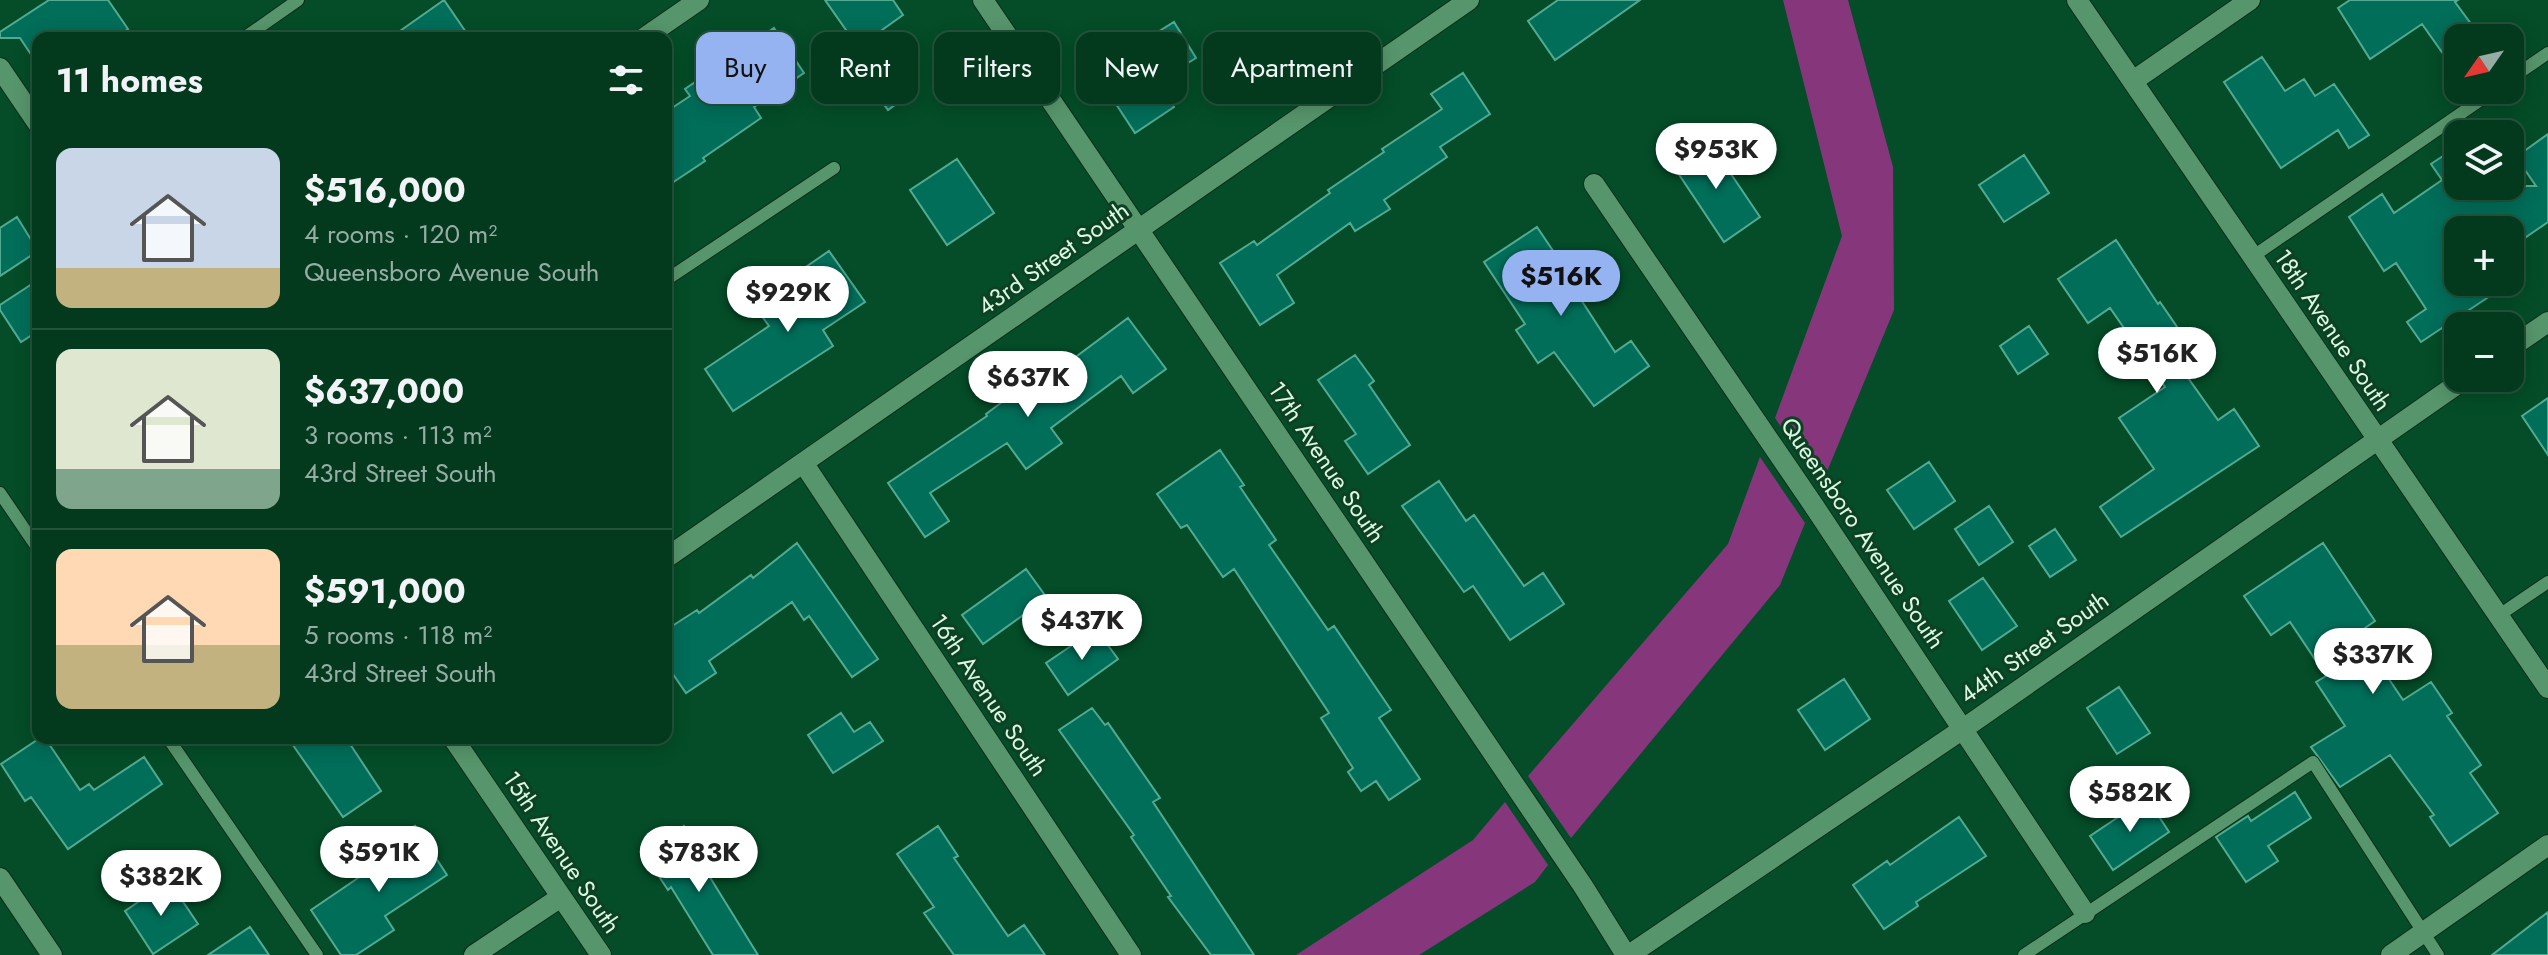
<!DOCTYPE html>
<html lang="en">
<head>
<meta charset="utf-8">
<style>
  :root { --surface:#033a1e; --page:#0d4127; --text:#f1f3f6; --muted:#97ada4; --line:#24543c; --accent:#95b2f1 }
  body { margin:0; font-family:Jost,sans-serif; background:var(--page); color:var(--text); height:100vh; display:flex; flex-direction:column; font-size:30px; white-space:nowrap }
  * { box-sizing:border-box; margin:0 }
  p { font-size:26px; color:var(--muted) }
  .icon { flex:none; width:44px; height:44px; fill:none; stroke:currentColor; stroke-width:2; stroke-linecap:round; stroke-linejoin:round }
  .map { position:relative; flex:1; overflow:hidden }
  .details { position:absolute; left:32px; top:32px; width:640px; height:712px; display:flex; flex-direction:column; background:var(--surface); border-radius:16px; box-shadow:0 4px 20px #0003,0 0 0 2px var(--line) }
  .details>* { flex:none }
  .banner { position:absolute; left:696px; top:32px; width:760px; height:72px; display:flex; gap:16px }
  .needle { width:52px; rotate:236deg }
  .fabs { position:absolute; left:2444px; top:24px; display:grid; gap:16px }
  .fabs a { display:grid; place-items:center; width:80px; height:80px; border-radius:16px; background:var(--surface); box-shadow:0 4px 20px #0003,0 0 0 2px var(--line); font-size:40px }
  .price { position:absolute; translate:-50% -68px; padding:0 18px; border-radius:28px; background:#fff; color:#222; font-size:26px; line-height:52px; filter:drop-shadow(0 2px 4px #0008) }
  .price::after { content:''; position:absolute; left:50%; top:48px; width:24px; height:18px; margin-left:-12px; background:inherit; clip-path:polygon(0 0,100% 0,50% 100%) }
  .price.current { background:var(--accent); color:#111 }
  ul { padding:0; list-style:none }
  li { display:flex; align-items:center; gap:24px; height:200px; padding:0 24px }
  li+li { border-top:2px solid var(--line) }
  li span { display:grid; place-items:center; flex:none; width:224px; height:160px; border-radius:16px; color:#555 }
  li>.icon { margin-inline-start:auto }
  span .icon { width:96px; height:96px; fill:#fffc; stroke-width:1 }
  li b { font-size:34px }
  h2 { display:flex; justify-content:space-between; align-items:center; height:96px; padding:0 24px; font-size:34px }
  .tag { padding:0 28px; border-radius:16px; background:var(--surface); box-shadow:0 4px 20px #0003,0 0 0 2px var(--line); font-size:28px; line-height:72px }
  .tag.current { background:var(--accent); color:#111 }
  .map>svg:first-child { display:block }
  .water { fill:#86377b }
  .building { fill:#006e59; stroke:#53aa92; stroke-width:2 }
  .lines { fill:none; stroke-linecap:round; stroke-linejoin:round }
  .service-casing { stroke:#0c2e19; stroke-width:14 }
  .minor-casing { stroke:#0c2e19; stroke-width:22 }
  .tertiary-casing { stroke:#0c2e19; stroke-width:22 }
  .service { stroke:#57966c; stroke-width:12 }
  .minor { stroke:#57966c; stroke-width:20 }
  .tertiary { stroke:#57966c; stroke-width:20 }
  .labels { text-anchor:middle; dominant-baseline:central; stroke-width:6; stroke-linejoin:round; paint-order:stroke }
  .street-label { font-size:24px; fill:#d9f9e1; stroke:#0e4023 }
</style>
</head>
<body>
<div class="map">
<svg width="2548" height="955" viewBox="0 0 2548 955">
  <rect width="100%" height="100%" fill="#044d28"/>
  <!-- water -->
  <path class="water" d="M1783,0H1848L1893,167L1894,310L1821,486L1775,418L1842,236Z
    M1760,457L1805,523L1780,585L1571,838L1528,776L1728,544Z
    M1505,802L1548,865L1535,882L1419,955H1296L1473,840Z"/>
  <!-- building -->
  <path class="building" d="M49,0H108L128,29L115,38H38V65L20,38H0V32Z
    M444,0L470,38H390Z
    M825,0H893L903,15L858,47Z
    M1558,0H1640L1555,60L1528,21Z
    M2350,0H2458L2455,2L2477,32L2468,38H2458V45L2444,55L2422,24L2370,59L2338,8Z
    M1174,22L1196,58L1157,82L1174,107L1135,133L1099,78L1156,39L1153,35Z
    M774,28L804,73L754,107L761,118L703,158L705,161L666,187V112L690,96L685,89Z
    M887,57L912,92L888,110L863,75Z
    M2262,57L2285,91L2304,79L2315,96L2334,84L2369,135L2349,148L2338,130L2281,168L2224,82Z
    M1463,73L1490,114L1440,147L1447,157L1384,200L1390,209L1355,231L1350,223L1277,275L1294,303L1260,325L1220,263L1254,241L1257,245L1330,193L1328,190L1384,152L1382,149L1442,109L1431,94Z
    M2548,134V222L2510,248V230H2458V282H2511L2421,342L2407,322L2426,309L2396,263L2384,271L2349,217L2382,194L2394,213L2442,180L2431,164L2458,146V199L2478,186H2536L2516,157Z
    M1708,140L1760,217L1724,242L1672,164Z
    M2024,155L2049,193L2004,222L1979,185Z
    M957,159L994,213L947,245L910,190Z
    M17,217L38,251L0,276V228Z
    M1537,227L1566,270L1563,272L1615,352L1631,341L1649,366L1594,406L1554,352L1538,363L1516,330L1525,324L1484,262Z
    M2116,240L2158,304L2160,302L2186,340L2169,351L2218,420L2234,409L2259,446L2121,537L2100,507L2154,469L2119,418L2165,387L2110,308L2088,323L2058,279Z
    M829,251L865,302L823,330L833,346L733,411L705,369L769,326L759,312L807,280L800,271Z
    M38,280V331L21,342L0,310V305Z
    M1128,318L1166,369L1133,393L1121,376L1051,428L1062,443L1026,469L1007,443L930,493L949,521L925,537L888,483L987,416L986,414L1021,388L1026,394Z
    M2029,326L2048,354L2018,374L2000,346Z
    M1355,355L1374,381L1369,385L1410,445L1368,474L1345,441L1356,434L1318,380Z
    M2548,398V455L2522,416Z
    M1220,450L1244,485L1240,487L1276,540L1269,545L1328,630L1334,626L1391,710L1379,718L1420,779L1389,800L1376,781L1361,791L1348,772L1353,768L1321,718L1329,713L1234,569L1223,577L1187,525L1181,528L1157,494Z
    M1929,462L1955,501L1914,529L1887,490Z
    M1439,481L1466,521L1474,515L1524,586L1543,573L1564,604L1510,640L1473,586L1464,592L1402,506Z
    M1989,506L2013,542L1979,565L1955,529Z
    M2055,529L2076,560L2050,577L2029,546Z
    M797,543L878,659L852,677L809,616L804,620L792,602L709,661L716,673L686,693L666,664V630L697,610L699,613L751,575L753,578Z
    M2323,543L2375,621L2358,633L2403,700L2431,682L2452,713L2447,716L2481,765L2470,773L2498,813L2450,846L2430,817L2434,815L2390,755L2340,787L2311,747L2345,726L2316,682L2326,676L2290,622L2271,635L2244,596Z
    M1026,569L1047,598L983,644L962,615Z
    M1983,578L2017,626L1982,650L1949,601Z
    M1096,629L1118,659L1068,695L1046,663Z
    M1844,679L1870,719L1825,750L1798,710Z
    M2119,687L2150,733L2117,754L2087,708Z
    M1092,708L1105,725L1108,723L1160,798L1153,802L1254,955H1211L1168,897L1171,896L1131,837L1134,835L1059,730Z
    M841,713L854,732L870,722L883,741L833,773L808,735Z
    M40,738H45L80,790L89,784L94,790L144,757L162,784L68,849L31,797L25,801L1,764Z
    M288,738H346L381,791L343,817Z
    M2295,792L2311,818L2268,846L2278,861L2246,882L2216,837L2248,816L2251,821Z
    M2147,798L2169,832L2113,870L2090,836Z
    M1959,817L1986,856L1916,902L1918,906L1884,929L1853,885L1887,861L1890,865Z
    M415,826L447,875L385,916L394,930L356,955H341L311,910L383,861L377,851Z
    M684,826L708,862L703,866L758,955H713L671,887L668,890L644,854Z
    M938,826L958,856L954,858L1008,936L1024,925L1045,955H954L924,913L934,907L897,854Z
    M169,881L198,924L153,954L125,911Z
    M2548,912V955H2492Z
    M250,927L269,955H208Z"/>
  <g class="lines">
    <defs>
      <path id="service" d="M244,38L298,0
        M2510,79L2548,53
        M2252,257L2495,90
        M666,280L834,168
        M0,493L38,549
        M2498,616L2548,582
        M168,738L317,955
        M2024,955L2313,762L2438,955"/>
      <path id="minor" d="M983,0L1583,886L1626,955
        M644,38L699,0
        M2133,81L2250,0
        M1594,184L1814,506L2085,913
        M2510,348L2548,322
        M804,464L1131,955
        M666,558L1469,0
        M0,878L52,955
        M474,955L561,897
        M1629,955L1963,729L2466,378
        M2391,955L2548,845"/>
      <path id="tertiary" d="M2077,0L2548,688
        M0,68L38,124
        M453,738L601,955"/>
    </defs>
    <!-- service casing -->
    <use href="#service" class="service-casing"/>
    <!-- minor casing -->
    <use href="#minor" class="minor-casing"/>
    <!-- tertiary casing -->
    <use href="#tertiary" class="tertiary-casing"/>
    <!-- service -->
    <use href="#service" class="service"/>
    <!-- minor -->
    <use href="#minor" class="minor"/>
    <!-- tertiary -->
    <use href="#tertiary" class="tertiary"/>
  </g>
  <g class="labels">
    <!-- street labels -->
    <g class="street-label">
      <text transform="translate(1053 258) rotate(-35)">43rd Street South</text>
      <text transform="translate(2333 330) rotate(56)">18th Avenue South</text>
      <text transform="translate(1327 462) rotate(56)">17th Avenue South</text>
      <text transform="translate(1863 533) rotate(56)">Queensboro Avenue South</text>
      <text transform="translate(2034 647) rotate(-35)">44th Street South</text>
      <text transform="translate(989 695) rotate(56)">16th Avenue South</text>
      <text transform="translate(562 852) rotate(56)">15th Avenue South</text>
    </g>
  </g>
</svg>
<div class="fabs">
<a><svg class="needle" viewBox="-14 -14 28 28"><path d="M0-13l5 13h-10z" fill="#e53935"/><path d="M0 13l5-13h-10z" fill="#97ada4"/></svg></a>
<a><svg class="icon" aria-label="layers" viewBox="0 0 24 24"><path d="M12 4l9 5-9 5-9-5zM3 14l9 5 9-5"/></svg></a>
<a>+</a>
<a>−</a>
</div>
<b class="price" style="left:1716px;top:191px">$953K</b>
<b class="price current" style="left:1561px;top:318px">$516K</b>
<b class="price" style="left:788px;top:334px">$929K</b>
<b class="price" style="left:2157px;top:395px">$516K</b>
<b class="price" style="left:1028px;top:419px">$637K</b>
<b class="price" style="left:1082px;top:662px">$437K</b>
<b class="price" style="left:2373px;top:696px">$337K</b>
<b class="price" style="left:2130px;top:834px">$582K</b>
<b class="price" style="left:379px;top:894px">$591K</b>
<b class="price" style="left:699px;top:894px">$783K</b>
<b class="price" style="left:161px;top:918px">$382K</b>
<div class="banner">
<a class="tag current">Buy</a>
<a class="tag">Rent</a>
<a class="tag">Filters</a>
<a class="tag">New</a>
<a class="tag">Apartment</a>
</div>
<section class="details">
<h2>11 homes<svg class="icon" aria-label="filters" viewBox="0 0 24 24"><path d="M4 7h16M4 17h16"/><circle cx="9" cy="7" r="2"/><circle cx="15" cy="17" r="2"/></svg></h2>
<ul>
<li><span style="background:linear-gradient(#c9d6e8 75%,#c2b280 0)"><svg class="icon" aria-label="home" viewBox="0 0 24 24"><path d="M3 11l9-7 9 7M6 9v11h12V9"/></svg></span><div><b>$516,000</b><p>4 rooms · 120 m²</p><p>Queensboro Avenue South</p></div></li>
<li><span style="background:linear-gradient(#dfe7d0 75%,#7fa58c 0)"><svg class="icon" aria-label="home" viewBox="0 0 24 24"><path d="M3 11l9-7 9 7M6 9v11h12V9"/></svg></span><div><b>$637,000</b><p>3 rooms · 113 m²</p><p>43rd Street South</p></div></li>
<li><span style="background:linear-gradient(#ffd9b3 60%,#c2b280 0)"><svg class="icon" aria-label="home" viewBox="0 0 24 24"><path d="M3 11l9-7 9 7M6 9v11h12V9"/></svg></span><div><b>$591,000</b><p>5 rooms · 118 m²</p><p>43rd Street South</p></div></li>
</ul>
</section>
</div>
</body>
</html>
